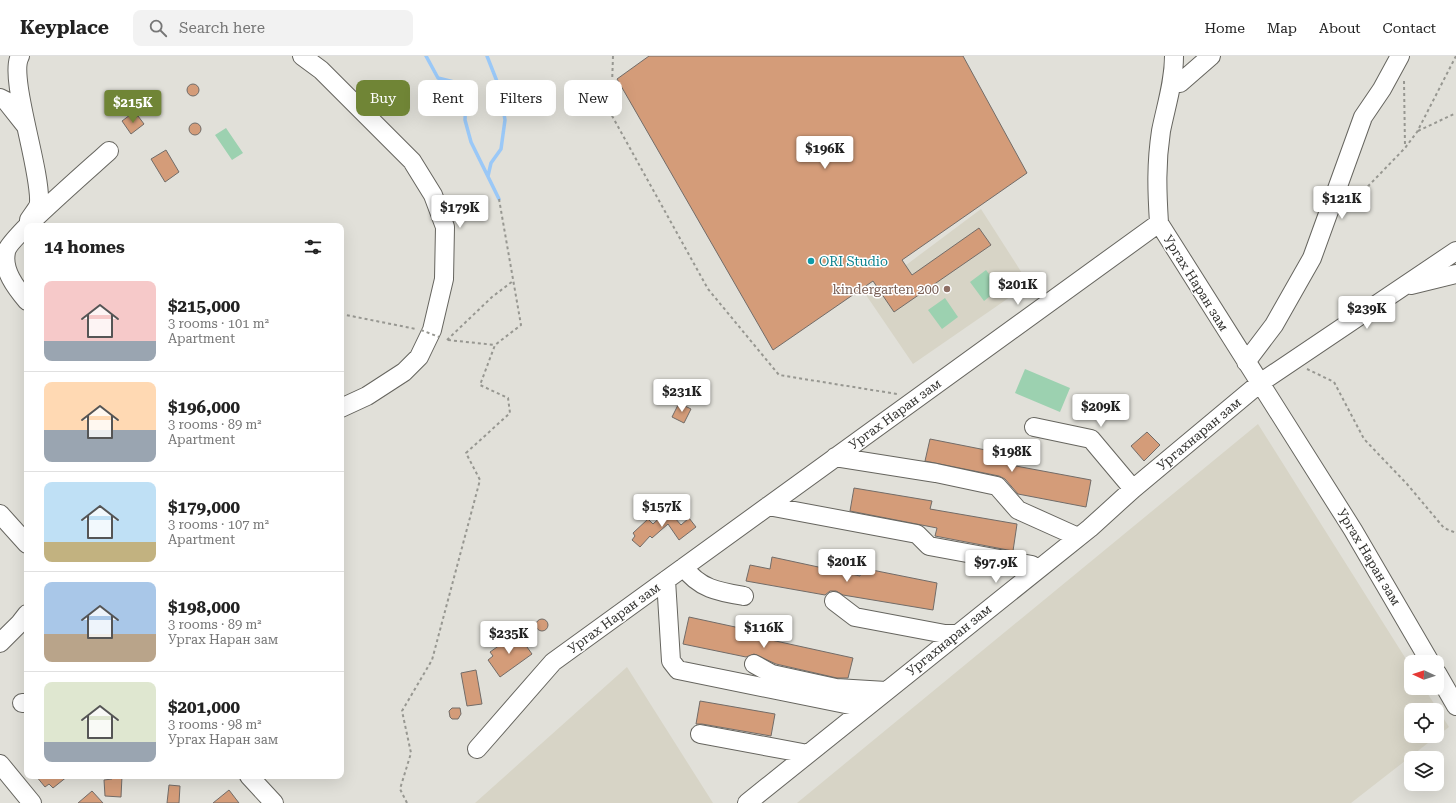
<!DOCTYPE html>
<html lang="en">
<head>
<meta charset="utf-8">
<style>
  :root { --surface:#fff; --page:#f2f2f2; --text:#222; --muted:#767676; --line:#e0e0e0; --accent:#708536 }
  body { margin:0; font-family:"Roboto Serif",serif; background:var(--page); color:var(--text); height:100vh; display:flex; flex-direction:column; font-size:15px; white-space:nowrap }
  * { box-sizing:border-box; margin:0 }
  p { font-size:13px; color:var(--muted) }
  .icon { flex:none; width:22px; height:22px; fill:none; stroke:currentColor; stroke-width:2; stroke-linecap:round; stroke-linejoin:round }
  .map { position:relative; flex:1; overflow:hidden }
  .sheet { position:absolute; left:24px; top:167px; width:320px; height:556px; display:flex; flex-direction:column; background:var(--surface); border-radius:8px; box-shadow:0 4px 16px #0002 }
  .sheet>* { flex:none }
  .banner { position:absolute; left:356px; top:24px; width:380px; height:36px; display:flex; gap:8px }
  .needle { width:26px; rotate:273deg }
  .fabs { position:absolute; left:1404px; top:599px; display:grid; gap:8px }
  .fabs a { display:grid; place-items:center; width:40px; height:40px; border-radius:8px; background:var(--surface); box-shadow:0 4px 16px #0002; font-size:20px }
  .price { position:absolute; translate:-50% -34px; padding:0 9px; border-radius:4px; background:#fff; color:#222; font-size:13px; line-height:26px; filter:drop-shadow(0 1px 2px #0008) }
  .price::after { content:''; position:absolute; left:50%; top:24px; width:12px; height:9px; margin-left:-6px; background:inherit; clip-path:polygon(0 0,100% 0,50% 100%) }
  .price.on { background:var(--accent); color:#fff }
  ul { padding:0; list-style:none }
  li { display:flex; align-items:center; gap:12px; height:100px; padding:0 20px }
  li+li { border-top:1px solid var(--line) }
  li span { display:grid; place-items:center; flex:none; width:112px; height:80px; border-radius:8px; color:#555 }
  li>.icon { margin-inline-start:auto }
  span .icon { width:48px; height:48px; fill:#fffc; stroke-width:1 }
  li b { font-size:17px }
  h2 { display:flex; justify-content:space-between; align-items:center; height:48px; padding:0 20px; font-size:17px }
  .pill { padding:0 14px; border-radius:8px; background:var(--surface); box-shadow:0 4px 16px #0002; font-size:14px; line-height:36px }
  .pill.on { background:var(--accent); color:#fff }
  header { display:flex; align-items:center; gap:24px; box-sizing:border-box; height:56px; padding:0 20px; background:var(--surface); border-bottom:1px solid var(--line) }
  header strong { font-size:19px }
  nav { display:flex; gap:22px; margin-inline-start:auto; font-size:14px }
  .search { width:280px; height:36px; background:var(--page); display:flex; align-items:center; gap:10px; box-sizing:border-box; padding:0 14px; border-radius:8px; color:var(--muted); font-size:15px }
  .map>svg:first-child { display:block }
  .built { fill:#d7d4c6 }
  .green { fill:#9cd1b0 }
  .lines { fill:none; stroke-linecap:round; stroke-linejoin:round }
  .stream { stroke:#9ac8f7; stroke-width:3.5 }
  .building { fill:#d49c79; stroke:#726c68 }
  .minor-casing { stroke:#66655f; stroke-width:20 }
  .path { stroke:#979791; stroke-width:2; stroke-dasharray:3 3; stroke-linecap:butt }
  .minor { stroke:#fff; stroke-width:18 }
  .path-bridge { stroke:#979791; stroke-width:2; stroke-dasharray:3 3; stroke-linecap:butt }
  .culture-dot { fill:#0f9aa8; stroke:#fff; stroke-width:1.5 }
  .education-dot { fill:#8d6e63; stroke:#fff; stroke-width:1.5 }
  .labels { text-anchor:middle; dominant-baseline:central; stroke-width:3; stroke-linejoin:round; paint-order:stroke }
  .culture-label { font-size:13px; fill:#0d838f; stroke:#fff; text-anchor:start }
  .street-label { font-size:13px; fill:#31312e; stroke:#fff }
  .education-label { font-size:13px; fill:#785e54; stroke:#fff; text-anchor:end }
</style>
</head>
<body>
<header>
<strong>Keyplace</strong>
<div class="search"><svg class="icon" aria-label="search" viewBox="0 0 24 24"><circle cx="10" cy="10" r="6"/><path d="M15 15l6 6"/></svg>Search here</div>
<nav><a>Home</a><a>Map</a><a>About</a><a>Contact</a></nav>
</header>
<div class="map">
<svg width="1456" height="747" viewBox="0 0 1456 747">
  <rect width="100%" height="100%" fill="#e1e0d9"/>
  <!-- built -->
  <path class="built" d="M981,153L1029,228L913,308L866,239Z
    M1258,368L1411,611V632H1424L1449,671L1437,680V654H1411V680H1437L1351,747H797Z
    M627,611L713,747H475Z"/>
  <!-- green -->
  <path class="green" d="M226,72L243,97L232,104L215,79Z
    M986,214L1000,232L984,245L970,226Z
    M945,242L958,261L942,273L928,254Z
    M1025,313L1070,332L1060,356L1015,337Z"/>
  <g class="lines">
    <!-- stream -->
    <path class="stream" d="M426,0L438,22L458,27L466,38L465,64L471,86L499,143
      M487,0L500,33L505,64L501,93L491,107L488,120"/>
  </g>
  <!-- building -->
  <path class="building" d="M649,0H963L1027,117L902,204L912,219L979,172L991,189L894,256L873,225L773,294L617,23Z
    M187 34a6 6 0 1 1 12 0a6 6 0 1 1-12 0Z
    M130,59L133,63L138,60L144,68L131,78L122,65Z
    M189 73a6 6 0 1 1 12 0a6 6 0 1 1-12 0Z
    M166,94L179,116L165,126L151,103Z
    M679,347L691,353L684,367L672,361Z
    M1147,376L1160,389L1144,405L1131,390Z
    M930,383L1006,398L1005,408L1091,424L1086,451L1018,438L1005,423L999,420L925,405Z
    M854,432L932,445L930,453L1017,468L1013,495L935,480L937,472L850,455Z
    M668,454L681,469L689,462L696,471L679,484L668,468L652,482L650,480L640,491L632,484L635,480L633,477L648,463L653,468Z
    M772,501L860,520L862,512L937,527L933,554L843,539L836,535H830L825,539L746,525L750,509L770,513Z
    M689,561L763,577L762,582L853,602L848,622H837L776,608L754,598L746,601L683,588Z
    M536 569a6 6 0 1 1 12 0a6 6 0 1 1-12 0Z
    M517,577L532,598L500,621L488,604L493,600L490,596Z
    M476,614L482,648L467,650L461,617Z
    M700,645L775,658L771,680L702,668H696Z
    M452,652H460L461,658L458,663H452L450,661L449,655Z
    M36,720H68L53,732L49,728L45,731Z
    M112,720H122L121,741L105,740L104,724L112,723Z
    M169,729L180,730L179,747H167Z
    M229,734L239,747H213Z
    M92,735L103,747H78Z"/>
  <g class="lines">
    <defs>
      <path id="minor" d="M20,0C8,20 41,113 39,146C39,151 32,159 29,164
        M302,0L321,14L412,105L433,139L445,171L444,223L432,274L419,301L404,316L367,340L341,352
        M1180,27L1211,0
        M0,42L6,45L25,69
        M1159,167C1157,135 1156,108 1161,75C1166,50 1174,26 1174,0
        M1411,229L1456,218
        M27,245C16,232 2,214 6,196C8,183 94,109 109,95
        M1246,306L1274,269L1312,202L1363,61L1382,33L1400,0
        M1034,371L1091,383L1133,433
        M835,401L936,417L997,430L1018,454L1078,481
        M768,450L917,478L929,490L1032,509L1037,514
        M0,458L27,488
        M684,511C699,533 720,536 744,540
        M666,524L671,605L678,614L865,652
        M834,545L855,561L945,578H957
        M0,587L20,567L27,558
        M754,608L772,618L836,632L886,635
        M1437,617L1456,650
        M22,647H27
        M700,678L808,698
        M477,693L553,606L1159,167L1353,474L1430,606
        M0,708L32,747
        M249,720L274,747
        M747,747L1090,472L1133,433L1260,327L1456,195"/>
    </defs>
    <!-- minor casing -->
    <use href="#minor" class="minor-casing"/>
    <!-- path -->
    <path class="path" d="M613,0L611,58L708,233L779,319L897,338
      M1404,25L1405,91
      M1418,75L1456,57
      M1347,152L1405,92L1417,76L1456,0
      M341,258L416,273
      M447,284L492,241L513,225
      M448,284L495,289
      M1307,313L1334,326L1364,383L1407,428L1444,472L1456,477
      M407,747L400,733L411,697L402,655L432,604L480,424L466,397L510,357L508,342L480,329L495,289L521,269L499,143"/>
    <!-- minor -->
    <use href="#minor" class="minor"/>
    <!-- path-bridge -->
    <path class="path-bridge" d="M421,274L439,281"/>
  </g>
  <!-- markers -->
  <circle class="culture-dot" cx="811" cy="205" r="4"/>
  <circle class="education-dot" cx="947" cy="233" r="4"/>
  <g class="labels">
    <!-- culture labels -->
    <g class="culture-label">
      <text x="819" y="205">ORI Studio</text>
    </g>
    <!-- street labels -->
    <g class="street-label">
      <text transform="translate(1196 227) rotate(58)">Ургах Наран зам</text>
      <text transform="translate(895 358) rotate(-36)">Ургах Наран зам</text>
      <text transform="translate(1199 378) rotate(-40)">Ургахнаран зам</text>
      <text transform="translate(1369 501) rotate(59)">Ургах Наран зам</text>
      <text transform="translate(614 562) rotate(-36)">Ургах Наран зам</text>
      <text transform="translate(949 584) rotate(-39)">Ургахнаран зам</text>
    </g>
    <!-- education labels -->
    <g class="education-label">
      <text x="939" y="233">kindergarten 200</text>
    </g>
  </g>
</svg>
<div class="fabs">
<a><svg class="needle" viewBox="-14 -14 28 28"><path d="M0-13l5 13h-10z" fill="#e53935"/><path d="M0 13l5-13h-10z" fill="#767676"/></svg></a>
<a><svg class="icon" aria-label="locate" viewBox="0 0 24 24"><circle cx="12" cy="12" r="6"/><path d="M12 2v4M12 18v4M2 12h4M18 12h4"/></svg></a>
<a><svg class="icon" aria-label="layers" viewBox="0 0 24 24"><path d="M12 4l9 5-9 5-9-5zM3 14l9 5 9-5"/></svg></a>
</div>
<b class="price on" style="left:133px;top:68px">$215K</b>
<b class="price" style="left:825px;top:114px">$196K</b>
<b class="price" style="left:1342px;top:164px">$121K</b>
<b class="price" style="left:460px;top:173px">$179K</b>
<b class="price" style="left:1018px;top:250px">$201K</b>
<b class="price" style="left:1367px;top:274px">$239K</b>
<b class="price" style="left:682px;top:357px">$231K</b>
<b class="price" style="left:1101px;top:372px">$209K</b>
<b class="price" style="left:1012px;top:417px">$198K</b>
<b class="price" style="left:662px;top:472px">$157K</b>
<b class="price" style="left:847px;top:527px">$201K</b>
<b class="price" style="left:996px;top:528px">$97.9K</b>
<b class="price" style="left:764px;top:593px">$116K</b>
<b class="price" style="left:509px;top:599px">$235K</b>
<div class="banner">
<a class="pill on">Buy</a>
<a class="pill">Rent</a>
<a class="pill">Filters</a>
<a class="pill">New</a>
</div>
<section class="sheet">
<h2>14 homes<svg class="icon" aria-label="filters" viewBox="0 0 24 24"><path d="M4 7h16M4 17h16"/><circle cx="9" cy="7" r="2"/><circle cx="15" cy="17" r="2"/></svg></h2>
<ul>
<li><span style="background:linear-gradient(#f6c9c9 75%,#9aa5b1 0)"><svg class="icon" aria-label="home" viewBox="0 0 24 24"><path d="M3 11l9-7 9 7M6 9v11h12V9"/></svg></span><div><b>$215,000</b><p>3 rooms · 101 m²</p><p>Apartment</p></div></li>
<li><span style="background:linear-gradient(#ffd9b3 60%,#9aa5b1 0)"><svg class="icon" aria-label="home" viewBox="0 0 24 24"><path d="M3 11l9-7 9 7M6 9v11h12V9"/></svg></span><div><b>$196,000</b><p>3 rooms · 89 m²</p><p>Apartment</p></div></li>
<li><span style="background:linear-gradient(#bfe0f5 75%,#c2b280 0)"><svg class="icon" aria-label="home" viewBox="0 0 24 24"><path d="M3 11l9-7 9 7M6 9v11h12V9"/></svg></span><div><b>$179,000</b><p>3 rooms · 107 m²</p><p>Apartment</p></div></li>
<li><span style="background:linear-gradient(#a9c7e8 65%,#b9a48a 0)"><svg class="icon" aria-label="home" viewBox="0 0 24 24"><path d="M3 11l9-7 9 7M6 9v11h12V9"/></svg></span><div><b>$198,000</b><p>3 rooms · 89 m²</p><p>Ургах Наран зам</p></div></li>
<li><span style="background:linear-gradient(#dfe7d0 75%,#9aa5b1 0)"><svg class="icon" aria-label="home" viewBox="0 0 24 24"><path d="M3 11l9-7 9 7M6 9v11h12V9"/></svg></span><div><b>$201,000</b><p>3 rooms · 98 m²</p><p>Ургах Наран зам</p></div></li>
</ul>
</section>
</div>
</body>
</html>
